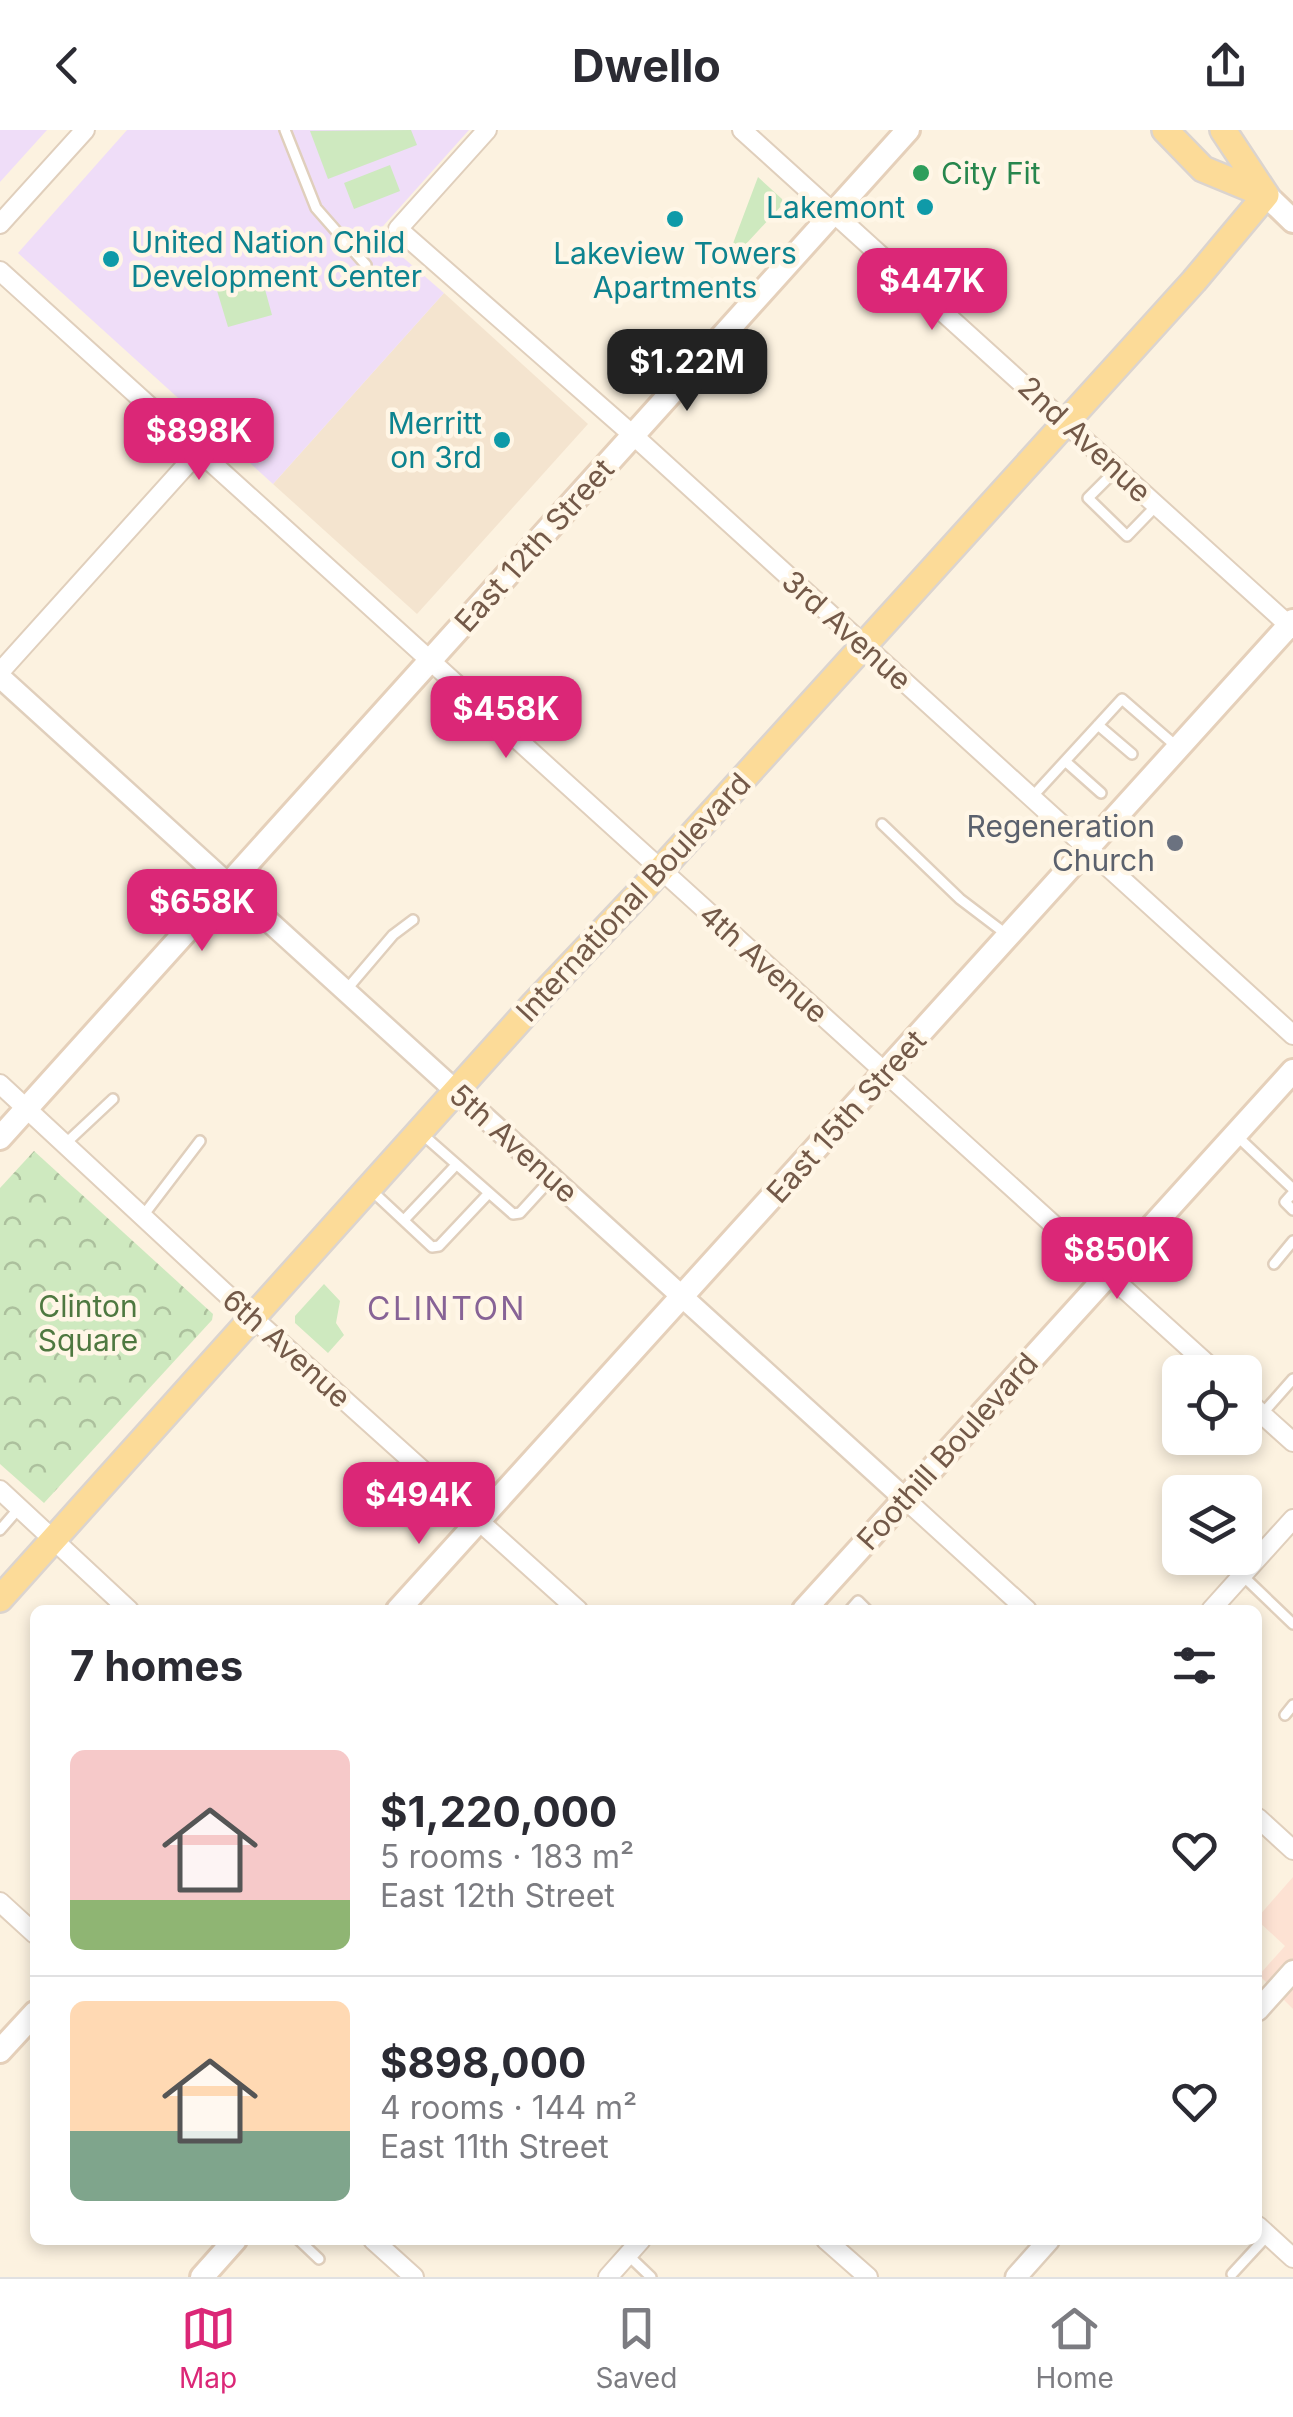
<!DOCTYPE html>
<html lang="en">
<head>
<meta charset="utf-8">
<style>
  :root { --surface:#fff; --page:#f2f2f3; --text:#2b2b33; --muted:#7c7c81; --line:#e1e1e2; --accent:#db2777 }
  body { margin:0; font-family:Inter,sans-serif; background:var(--page); color:var(--text); height:100vh; display:flex; flex-direction:column; font-size:38px; white-space:nowrap }
  * { box-sizing:border-box; margin:0 }
  p { font-size:32px; color:var(--muted) }
  .icon { flex:none; width:55px; height:55px; fill:none; stroke:currentColor; stroke-width:2; stroke-linecap:round; stroke-linejoin:round }
  .map { position:relative; flex:1; overflow:hidden }
  .drawer { position:absolute; left:30px; top:1475px; width:1232px; height:640px; display:flex; flex-direction:column; background:var(--surface); border-radius:15px; box-shadow:0 5px 15px #0003 }
  .drawer>* { flex:none }
  .tools { position:absolute; left:1162px; top:1225px; display:grid; gap:20px }
  .tools a { display:grid; place-items:center; width:100px; height:100px; border-radius:15px; background:var(--surface); box-shadow:0 5px 15px #0003; font-size:50px }
  .price { position:absolute; translate:-50% -85px; padding:0 22px; border-radius:20px; background:var(--accent); color:#fff; font-size:32px; line-height:65px; filter:drop-shadow(0 2px 5px #0008) }
  .price::after { content:''; position:absolute; left:50%; top:60px; width:30px; height:22px; margin-left:-15px; background:inherit; clip-path:polygon(0 0,100% 0,50% 100%) }
  .price.current { background:#222; color:#fff }
  ul { padding:0; list-style:none }
  li { display:flex; align-items:center; gap:30px; height:250px; padding:0 40px }
  li+li { border-top:2px solid var(--line) }
  li span { display:grid; place-items:center; flex:none; width:280px; height:200px; border-radius:15px; color:#555 }
  li>.icon { margin-inline-start:auto }
  span .icon { width:120px; height:120px; fill:#fffc; stroke-width:1 }
  li b { font-size:42px }
  h2 { display:flex; justify-content:space-between; align-items:center; height:120px; padding:0 40px; font-size:42px }
  header { display:flex; justify-content:space-between; align-items:center; height:130px; padding:0 40px; background:var(--surface); font-size:45px; font-weight:700 }
  .menu { display:flex; justify-content:space-around; align-items:center; height:140px; border-top:2px solid var(--line); background:var(--surface); font-size:28px; color:var(--muted) }
  .menu a { display:grid; justify-items:center; gap:5px }
  .menu .current { color:var(--accent) }
  .map>svg:first-child { display:block }
  .residential { fill:#f4e4cf }
  .commercial { fill:#fde2d3 }
  .education { fill:#efddf8 }
  .grass { fill:#cee9bf }
  .park { fill:url(#park-crowns) }
  .lines { fill:none; stroke-linecap:round; stroke-linejoin:round }
  .service-casing { stroke:#e0cfbc; stroke-width:14 }
  .minor-casing { stroke:#e0cfbc; stroke-width:22 }
  .tertiary-casing { stroke:#e0cfbc; stroke-width:25 }
  .secondary-casing { stroke:#e5d0ba; stroke-width:28 }
  .primary-casing { stroke:#dbd4cf; stroke-width:30 }
  .service { stroke:#fff; stroke-width:9 }
  .minor { stroke:#fff; stroke-width:18 }
  .tertiary { stroke:#fff; stroke-width:20 }
  .secondary { stroke:#fff; stroke-width:22 }
  .primary { stroke:#fcdb98; stroke-width:25 }
  .leisure-dot { fill:#2e9e5b; stroke:#fff6e6; stroke-width:4 }
  .culture-dot { fill:#0f9aa8; stroke:#fff6e6; stroke-width:4 }
  .worship-dot { fill:#6b7280; stroke:#fff6e6; stroke-width:4 }
  .labels { text-anchor:middle; dominant-baseline:central; stroke-width:9; stroke-linejoin:round; paint-order:stroke }
  .leisure-label { font-size:30px; fill:#27864d; stroke:#fff6e6; text-anchor:start }
  .culture-label { font-size:30px; fill:#0d838f; stroke:#fff6e6; text-anchor:end }
  .street-label { font-size:30px; fill:#735948; stroke:#fff6e6 }
  .worship-label { font-size:30px; fill:#5b616d; stroke:#fff6e6; text-anchor:end }
  .park-label { font-size:30px; fill:#4e7840; stroke:#fff6e6 }
  .neighbourhood-label { font-size:32px; letter-spacing:2.5px; fill:#876396; stroke:#fff6e6 }
</style>
</head>
<body>
<header><svg class="icon" aria-label="back" viewBox="0 0 24 24"><path d="M15 5l-7 7 7 7"/></svg>Dwello<svg class="icon" aria-label="share" viewBox="0 0 24 24"><path d="M12 15V3M7 8l5-5 5 5M5 13v7h14v-7"/></svg></header>
<div class="map">
<svg width="1293" height="2147" viewBox="0 0 1293 2147">
  <defs>
    <pattern id="park-crowns" width="20" height="18" patternUnits="userSpaceOnUse" patternTransform="scale(2.5)"><rect width="20" height="18" fill="#cee9bf"/><path d="M2 6a3 3 0 1 1 6 0M12 15a3 3 0 1 1 6 0" fill="none" stroke="#acc09d"/></pattern>
  </defs>
  <rect width="100%" height="100%" fill="#fcf2e0"/>
  <!-- residential -->
  <path class="residential" d="M444,163L588,294L417,484L273,354Z"/>
  <!-- commercial -->
  <path class="commercial" d="M1293,1747V1879L1259,1845L1285,1816L1258,1791V1787Z"/>
  <!-- education -->
  <path class="education" d="M0,0H47L0,52Z
    M127,0H469L376,104L444,163L273,354L18,123Z"/>
  <!-- grass -->
  <path class="grass" d="M411,0L417,15L328,49L310,1Z
    M390,35L400,61L354,79L344,53Z
    M758,47L782,69L783,74L733,128L729,124Z
    M260,141L272,185L228,197L215,154Z
    M324,1154L340,1171L336,1193L344,1205L328,1223L295,1193V1186Z"/>
  <!-- park -->
  <path class="park" d="M34,1021L213,1184L212,1190L44,1373L0,1334V1058Z"/>
  <g class="lines">
    <defs>
      <path id="service" d="M285,0L316,78L366,135
        M1117,339L1088,368L1127,406L1156,376
        M1098,595L1132,624
        M1065,631L1101,663
        M1032,667L1122,569L1176,616
        M882,694L960,769L1006,804
        M347,859L393,805L413,790
        M422,1004L513,1084L520,1083L551,1049
        M1237,1006L1293,1059
        M66,1013L113,969
        M371,1060L432,1117L439,1116L488,1064
        M1293,1063L1285,1072L1293,1080
        M142,1087L200,1011
        M404,1090L456,1035
        M1274,1134L1293,1111
        M1262,1284L1293,1249
        M0,1400L20,1377
        M1242,1445L1293,1494
        M850,1480L858,1471L867,1480
        M1285,1585L1293,1575
        M299,2110L319,2129
        M628,2125L651,2147
        M1232,2144L1268,2105"/>
      <path id="minor" d="M487,0L398,99L634,306L1293,905
        M742,0L1293,499
        M0,94L85,0
        M0,141L1216,1242
        M0,542L199,321
        M0,954L223,1161L578,1480
        M1245,1269L1293,1312
        M0,1360L129,1480
        M905,1369L1027,1480
        M1211,1480L1293,1389
        M1258,1688L1293,1720
        M0,1772L35,1804
        M1258,2096L1293,2128
        M373,2110L414,2147
        M826,2110L868,2147
        M608,2147L641,2110"/>
      <path id="tertiary" d="M0,547L905,1369
        M1258,1880L1293,1841
        M1016,2147L1049,2110"/>
      <path id="secondary" d="M1266,65L1293,91
        M0,1008L908,0
        M398,1480L1293,491
        M804,1480L1293,941
        M0,1921L35,1883
        M202,2147L235,2110"/>
      <path id="primary" d="M1165,0L1203,39L1266,65
        M1223,0L1266,65
        M0,1469L534,874L644,758L1194,151L1266,65"/>
    </defs>
    <!-- service casing -->
    <use href="#service" class="service-casing"/>
    <!-- minor casing -->
    <use href="#minor" class="minor-casing"/>
    <!-- tertiary casing -->
    <use href="#tertiary" class="tertiary-casing"/>
    <!-- secondary casing -->
    <use href="#secondary" class="secondary-casing"/>
    <!-- primary casing -->
    <use href="#primary" class="primary-casing"/>
    <!-- service -->
    <use href="#service" class="service"/>
    <!-- minor -->
    <use href="#minor" class="minor"/>
    <!-- tertiary -->
    <use href="#tertiary" class="tertiary"/>
    <!-- secondary -->
    <use href="#secondary" class="secondary"/>
    <!-- primary -->
    <use href="#primary" class="primary"/>
  </g>
  <!-- markers -->
  <circle class="leisure-dot" cx="921" cy="43" r="10"/>
  <g class="culture-dot">
    <circle cx="925" cy="77" r="10"/>
    <circle cx="675" cy="89" r="10"/>
    <circle cx="111" cy="129" r="10"/>
    <circle cx="502" cy="310" r="10"/>
  </g>
  <circle class="worship-dot" cx="1175" cy="713" r="10"/>
  <g class="labels">
    <!-- leisure labels -->
    <g class="leisure-label">
      <text x="941" y="43">City Fit</text>
    </g>
    <!-- culture labels -->
    <g class="culture-label">
      <text x="905" y="77">Lakemont</text>
      <text x="131" y="112" text-anchor="start">United Nation Child<tspan x="131" dy="34">Development Center</tspan></text>
      <text x="675" y="123" text-anchor="middle">Lakeview Towers<tspan x="675" dy="34">Apartments</tspan></text>
      <text x="482" y="293">Merritt<tspan x="482" dy="34">on 3rd</tspan></text>
    </g>
    <!-- street labels -->
    <g class="street-label">
      <text transform="translate(1085 309) rotate(43)">2nd Avenue</text>
      <text transform="translate(534 415) rotate(-48)">East 12th Street</text>
      <text transform="translate(847 500) rotate(42)">3rd Avenue</text>
      <text transform="translate(633 767) rotate(-47)">International Boulevard</text>
      <text transform="translate(764 833) rotate(42)">4th Avenue</text>
      <text transform="translate(846 986) rotate(-48)">East 15th Street</text>
      <text transform="translate(514 1013) rotate(42)">5th Avenue</text>
      <text transform="translate(287 1218) rotate(42)">6th Avenue</text>
      <text transform="translate(947 1321) rotate(-48)">Foothill Boulevard</text>
    </g>
    <!-- worship labels -->
    <g class="worship-label">
      <text x="1155" y="696">Regeneration<tspan x="1155" dy="34">Church</tspan></text>
    </g>
    <!-- park labels -->
    <g class="park-label">
      <text x="88" y="1176">Clinton<tspan x="88" dy="34">Square</tspan></text>
    </g>
    <!-- neighbourhood labels -->
    <g class="neighbourhood-label">
      <text x="447" y="1178">CLINTON</text>
    </g>
  </g>
</svg>
<div class="tools">
<a><svg class="icon" aria-label="locate" viewBox="0 0 24 24"><circle cx="12" cy="12" r="6"/><path d="M12 2v4M12 18v4M2 12h4M18 12h4"/></svg></a>
<a><svg class="icon" aria-label="layers" viewBox="0 0 24 24"><path d="M12 4l9 5-9 5-9-5zM3 14l9 5 9-5"/></svg></a>
</div>
<b class="price" style="left:932px;top:203px">$447K</b>
<b class="price current" style="left:687px;top:284px">$1.22M</b>
<b class="price" style="left:199px;top:353px">$898K</b>
<b class="price" style="left:506px;top:631px">$458K</b>
<b class="price" style="left:202px;top:824px">$658K</b>
<b class="price" style="left:1117px;top:1172px">$850K</b>
<b class="price" style="left:419px;top:1417px">$494K</b>
<section class="drawer">
<h2>7 homes<svg class="icon" aria-label="filters" viewBox="0 0 24 24"><path d="M4 7h16M4 17h16"/><circle cx="9" cy="7" r="2"/><circle cx="15" cy="17" r="2"/></svg></h2>
<ul>
<li><span style="background:linear-gradient(#f6c9c9 75%,#8fb573 0)"><svg class="icon" aria-label="home" viewBox="0 0 24 24"><path d="M3 11l9-7 9 7M6 9v11h12V9"/></svg></span><div><b>$1,220,000</b><p>5 rooms · 183 m²</p><p>East 12th Street</p></div><svg class="icon" aria-label="heart" viewBox="0 0 24 24"><path d="M12 20l-8-8c-3-5 5-10 8-4 3-6 11-1 8 4z"/></svg></li>
<li><span style="background:linear-gradient(#ffd9b3 65%,#7fa58c 0)"><svg class="icon" aria-label="home" viewBox="0 0 24 24"><path d="M3 11l9-7 9 7M6 9v11h12V9"/></svg></span><div><b>$898,000</b><p>4 rooms · 144 m²</p><p>East 11th Street</p></div><svg class="icon" aria-label="heart" viewBox="0 0 24 24"><path d="M12 20l-8-8c-3-5 5-10 8-4 3-6 11-1 8 4z"/></svg></li>
</ul>
</section>
</div>
<nav class="menu">
<a class="current"><svg class="icon" aria-label="map" viewBox="0 0 24 24"><path d="M3 6l6-2 6 2 6-2v14l-6 2-6-2-6 2zM9 4v14M15 6v14"/></svg>Map</a>
<a><svg class="icon" aria-label="saved" viewBox="0 0 24 24"><path d="M7 4h10v16l-5-4-5 4z"/></svg>Saved</a>
<a><svg class="icon" aria-label="home" viewBox="0 0 24 24"><path d="M3 11l9-7 9 7M6 9v11h12V9"/></svg>Home</a>
</nav>
</body>
</html>
